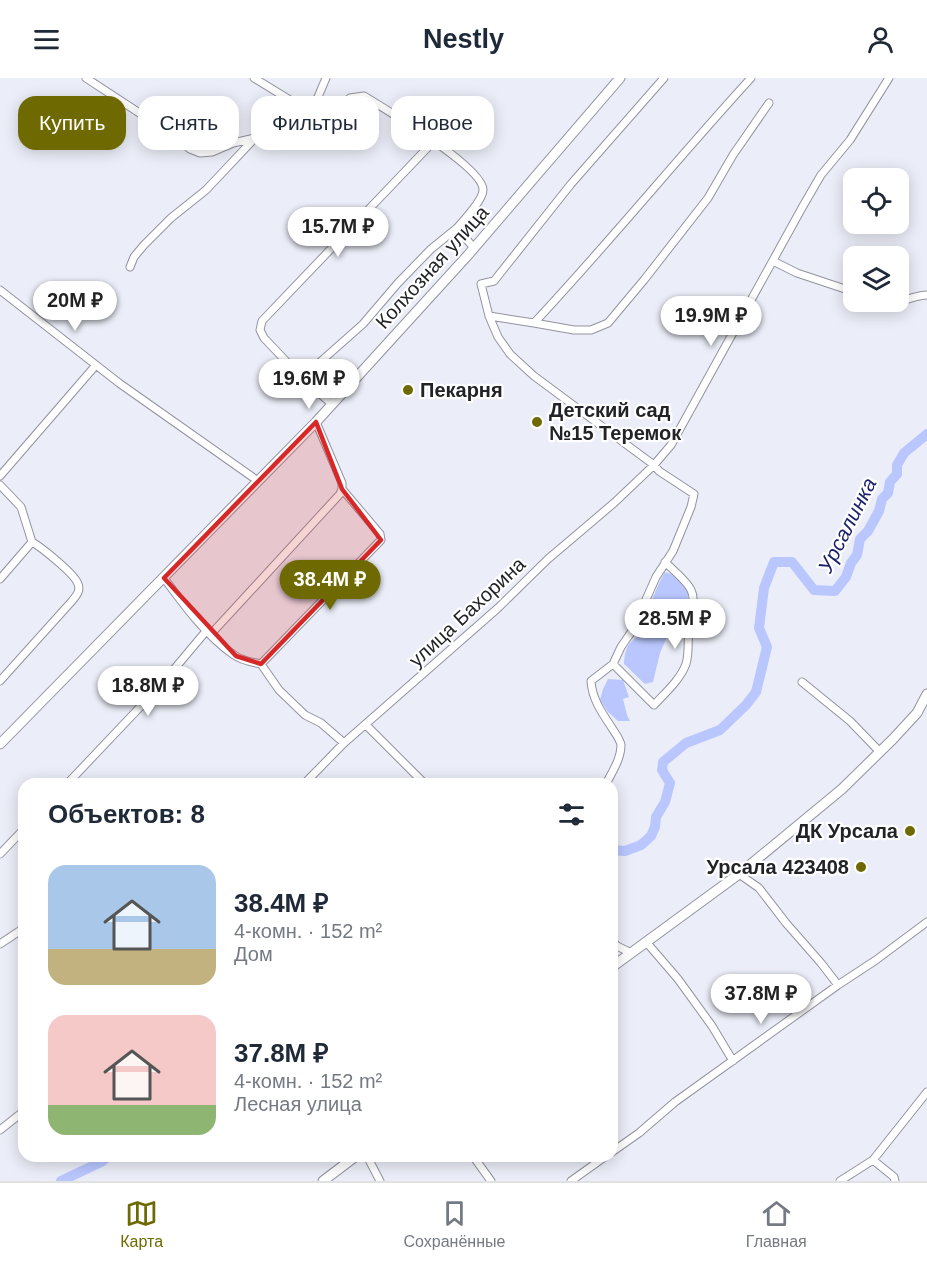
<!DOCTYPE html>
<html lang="ru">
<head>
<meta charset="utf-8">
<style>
  :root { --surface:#fff; --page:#f2f2f3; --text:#1f2937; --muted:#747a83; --line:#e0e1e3; --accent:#6f6901 }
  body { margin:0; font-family:Arial,sans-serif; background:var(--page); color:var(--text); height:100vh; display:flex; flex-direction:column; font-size:22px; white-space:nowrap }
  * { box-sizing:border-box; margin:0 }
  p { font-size:20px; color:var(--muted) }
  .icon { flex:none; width:33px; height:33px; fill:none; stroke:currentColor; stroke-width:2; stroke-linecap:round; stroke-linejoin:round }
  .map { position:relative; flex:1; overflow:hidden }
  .details { position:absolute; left:18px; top:700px; width:600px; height:384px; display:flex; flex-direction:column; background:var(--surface); border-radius:18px; box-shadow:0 3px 15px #0003 }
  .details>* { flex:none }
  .banner { position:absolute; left:18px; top:18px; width:600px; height:54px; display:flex; gap:12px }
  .tools { position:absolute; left:843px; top:90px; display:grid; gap:12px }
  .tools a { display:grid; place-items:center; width:66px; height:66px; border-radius:12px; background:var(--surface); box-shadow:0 3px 15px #0003; font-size:30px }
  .price { position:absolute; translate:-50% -51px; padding:0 14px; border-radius:21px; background:#fff; color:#222; font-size:20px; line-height:39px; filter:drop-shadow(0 2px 3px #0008) }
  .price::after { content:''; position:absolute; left:50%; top:36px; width:18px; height:14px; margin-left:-9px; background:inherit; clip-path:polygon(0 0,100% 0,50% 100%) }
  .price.active { background:var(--accent); color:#fff }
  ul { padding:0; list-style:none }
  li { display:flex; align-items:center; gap:18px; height:150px; padding:0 30px }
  li span { display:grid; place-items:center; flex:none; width:168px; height:120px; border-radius:18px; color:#555 }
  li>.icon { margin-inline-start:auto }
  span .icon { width:72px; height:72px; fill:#fffc; stroke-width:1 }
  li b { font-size:26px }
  h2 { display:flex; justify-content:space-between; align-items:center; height:72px; padding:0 30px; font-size:26px }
  .tag { padding:0 21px; border-radius:18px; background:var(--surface); box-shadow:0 3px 15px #0003; font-size:21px; line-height:54px }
  .tag.active { background:var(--accent); color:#fff }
  header { display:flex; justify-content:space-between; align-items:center; height:78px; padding:0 30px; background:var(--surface); font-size:27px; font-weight:700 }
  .tab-bar { display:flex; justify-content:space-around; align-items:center; height:84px; border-top:2px solid var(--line); background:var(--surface); font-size:16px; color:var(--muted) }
  .tab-bar a { display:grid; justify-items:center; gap:3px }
  .tab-bar .active { color:var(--accent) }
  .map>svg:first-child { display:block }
  .water { fill:#b9c7fe }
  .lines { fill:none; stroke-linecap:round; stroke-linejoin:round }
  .river { stroke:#b9c7fe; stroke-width:10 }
  .street-casing { stroke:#91949e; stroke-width:9 }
  .secondary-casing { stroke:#91949e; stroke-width:11 }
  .street { stroke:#fff; stroke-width:7 }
  .secondary { stroke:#fff; stroke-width:9 }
  .marked { fill:#d62828; fill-opacity:0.2; stroke:#d62828; stroke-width:4.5; stroke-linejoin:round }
  .poi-dot { fill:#6f6901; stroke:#fff; stroke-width:2 }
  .labels { text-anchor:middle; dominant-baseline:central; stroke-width:4.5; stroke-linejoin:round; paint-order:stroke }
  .street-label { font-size:20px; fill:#222327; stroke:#fff }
  .poi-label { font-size:20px; font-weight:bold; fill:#222327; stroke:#fff; text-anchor:start }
  .water-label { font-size:21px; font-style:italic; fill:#1b1f6a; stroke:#fff }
</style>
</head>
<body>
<header><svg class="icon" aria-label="menu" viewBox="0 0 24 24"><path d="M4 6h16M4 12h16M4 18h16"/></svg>Nestly<svg class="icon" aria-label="person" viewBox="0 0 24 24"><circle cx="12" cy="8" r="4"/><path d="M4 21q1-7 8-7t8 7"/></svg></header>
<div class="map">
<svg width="927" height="1103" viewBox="0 0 927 1103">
  <rect width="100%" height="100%" fill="#ebeef8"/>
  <!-- water -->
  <path class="water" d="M665,494L671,496L682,505L688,515V520L673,545L660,575L653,604L645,606L624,586C625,571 627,565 640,557C640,545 647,537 651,525C655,514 659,504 665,494Z
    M608,601L623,602L629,619L623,621L627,637L630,643H618L608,634L600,622L603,611Z"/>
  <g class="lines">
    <!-- river -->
    <path class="river" d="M612,772L625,773L641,767L651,758L655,749L656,739L665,724L670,705L662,692L663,684L686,665L720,652L746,627L756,614L767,569L759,550L764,510L774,484H792L814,512L835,513L846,499L851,485L857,477L860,461L868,453L879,433L882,421L888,415L890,404L897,396V387L904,375L927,356
      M61,1103L101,1084L109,1078"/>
    <defs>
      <path id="street" d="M86,0L173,57L190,71L200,75L212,74L233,65L255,60
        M254,0L290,22L306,35L315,39H322L330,35L350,20L364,18C385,31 484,90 483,112C483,122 464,142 457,150
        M664,0L571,106L494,203L481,206L489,238L534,245C608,166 677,81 751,0
        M306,35L318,19L326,0
        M773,183L797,195L854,214
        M130,189L134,179L144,167L171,140L206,112L255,60L281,53L309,37
        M0,212L119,305L258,403
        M898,223C909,222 917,217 927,217
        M884,224H892
        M489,238L498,259L510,276L534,298L654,387L671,367L803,128L821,97L850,62L889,0
        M534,245L574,252H591L608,245L644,202L708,120L733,77L769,25
        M302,300L264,260L260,252L262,243L434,63
        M332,326L302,300L363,246L398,205L431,171L457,150L474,170
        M0,398L96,287
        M0,407L21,429L32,464C41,469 75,496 78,506C81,513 76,518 72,523L0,603
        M164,500C183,526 207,559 234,577C242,583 252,584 261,586L279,612L305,637L321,645L344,665
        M0,501L32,464
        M211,556L340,416L342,411
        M261,586L381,462L380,456L342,411V405L316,344
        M613,586L654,627C665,615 680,602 686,586C690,573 687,557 689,544C691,534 696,522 691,512C687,503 673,492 665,484
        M802,604L850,643L880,674
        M366,647L425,706
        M67,706L160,608L207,552
        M304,706L344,665L498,530L548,481L614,425L654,387L659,393L694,416L691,429L673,473L656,499L632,553L621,569L613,586L591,603C592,621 602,635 612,650C615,655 620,661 621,667C621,681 612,694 606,706
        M0,776L24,751
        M739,796L759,810L786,845L821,885L838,907
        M612,863L617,868L631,875
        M647,865L678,901L712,948L733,983
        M0,866L24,850
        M0,1052L24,1033
        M612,1074L639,1055L675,1024L838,907L876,882L927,844
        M367,1078L380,1103
        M473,1078L491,1103
        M873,1082L894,1099L895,1103
        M571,1103L606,1078
        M840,1103L873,1082L927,1014"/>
      <path id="secondary" d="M0,666L316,344L468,177L620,0
        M612,889L739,796L842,711L893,661L917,635L927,616
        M323,1103L356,1078"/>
    </defs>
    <!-- street casing -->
    <use href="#street" class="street-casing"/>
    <!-- secondary casing -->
    <use href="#secondary" class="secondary-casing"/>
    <!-- street -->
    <use href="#street" class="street"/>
    <!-- secondary -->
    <use href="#secondary" class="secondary"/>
  </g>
  <!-- marked area -->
  <path class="marked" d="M316,344L342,411L381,462L261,586L236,578L164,500Z"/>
  <!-- markers -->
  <g class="poi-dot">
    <circle cx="408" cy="312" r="6"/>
    <circle cx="537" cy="344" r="6"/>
    <circle cx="910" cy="753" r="6"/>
    <circle cx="861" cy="789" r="6"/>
  </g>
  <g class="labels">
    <!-- street labels -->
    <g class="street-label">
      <text transform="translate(432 189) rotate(-48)">Колхозная улица</text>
      <text transform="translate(467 534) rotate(-43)">улица Бахорина</text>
    </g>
    <!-- poi labels -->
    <g class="poi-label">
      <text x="420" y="312">Пекарня</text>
      <text x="549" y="332">Детский сад<tspan x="549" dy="23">№15 Теремок</tspan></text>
      <text x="898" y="753" text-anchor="end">ДК Урсала</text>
      <text x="849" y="789" text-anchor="end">Урсала 423408</text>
    </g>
    <!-- water labels -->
    <g class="water-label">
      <text transform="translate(847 447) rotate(-63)">Урсалинка</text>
    </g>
  </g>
</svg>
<div class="tools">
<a><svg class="icon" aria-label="locate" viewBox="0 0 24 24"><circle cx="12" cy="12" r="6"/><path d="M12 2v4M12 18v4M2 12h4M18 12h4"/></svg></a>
<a><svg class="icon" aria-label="layers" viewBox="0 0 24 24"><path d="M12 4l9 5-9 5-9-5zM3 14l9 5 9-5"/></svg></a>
</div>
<b class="price" style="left:338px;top:180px">15.7M ₽</b>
<b class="price" style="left:75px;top:254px">20M ₽</b>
<b class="price" style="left:711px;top:269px">19.9M ₽</b>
<b class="price" style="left:309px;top:332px">19.6M ₽</b>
<b class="price active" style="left:330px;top:533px">38.4M ₽</b>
<b class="price" style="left:675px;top:572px">28.5M ₽</b>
<b class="price" style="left:148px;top:639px">18.8M ₽</b>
<b class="price" style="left:761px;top:947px">37.8M ₽</b>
<div class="banner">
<a class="tag active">Купить</a>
<a class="tag">Снять</a>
<a class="tag">Фильтры</a>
<a class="tag">Новое</a>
</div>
<section class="details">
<h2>Объектов: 8<svg class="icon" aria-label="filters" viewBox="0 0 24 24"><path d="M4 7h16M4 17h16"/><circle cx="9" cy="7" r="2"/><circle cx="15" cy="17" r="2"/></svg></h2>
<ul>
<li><span style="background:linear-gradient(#a9c7e8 70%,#c2b280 0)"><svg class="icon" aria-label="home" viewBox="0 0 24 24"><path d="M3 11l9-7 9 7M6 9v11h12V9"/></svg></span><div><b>38.4M ₽</b><p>4-комн. · 152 m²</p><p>Дом</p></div></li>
<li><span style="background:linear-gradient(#f6c9c9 75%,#8fb573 0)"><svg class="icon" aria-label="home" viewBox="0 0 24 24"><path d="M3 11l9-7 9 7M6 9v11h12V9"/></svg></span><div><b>37.8M ₽</b><p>4-комн. · 152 m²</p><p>Лесная улица</p></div></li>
</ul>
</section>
</div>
<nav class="tab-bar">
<a class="active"><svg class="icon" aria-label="map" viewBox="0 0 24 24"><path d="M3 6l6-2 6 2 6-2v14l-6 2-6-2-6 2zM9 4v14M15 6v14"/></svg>Карта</a>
<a><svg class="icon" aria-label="saved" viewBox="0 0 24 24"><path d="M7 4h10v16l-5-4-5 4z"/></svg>Сохранённые</a>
<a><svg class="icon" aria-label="home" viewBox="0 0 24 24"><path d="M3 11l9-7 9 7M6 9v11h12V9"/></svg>Главная</a>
</nav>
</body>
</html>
